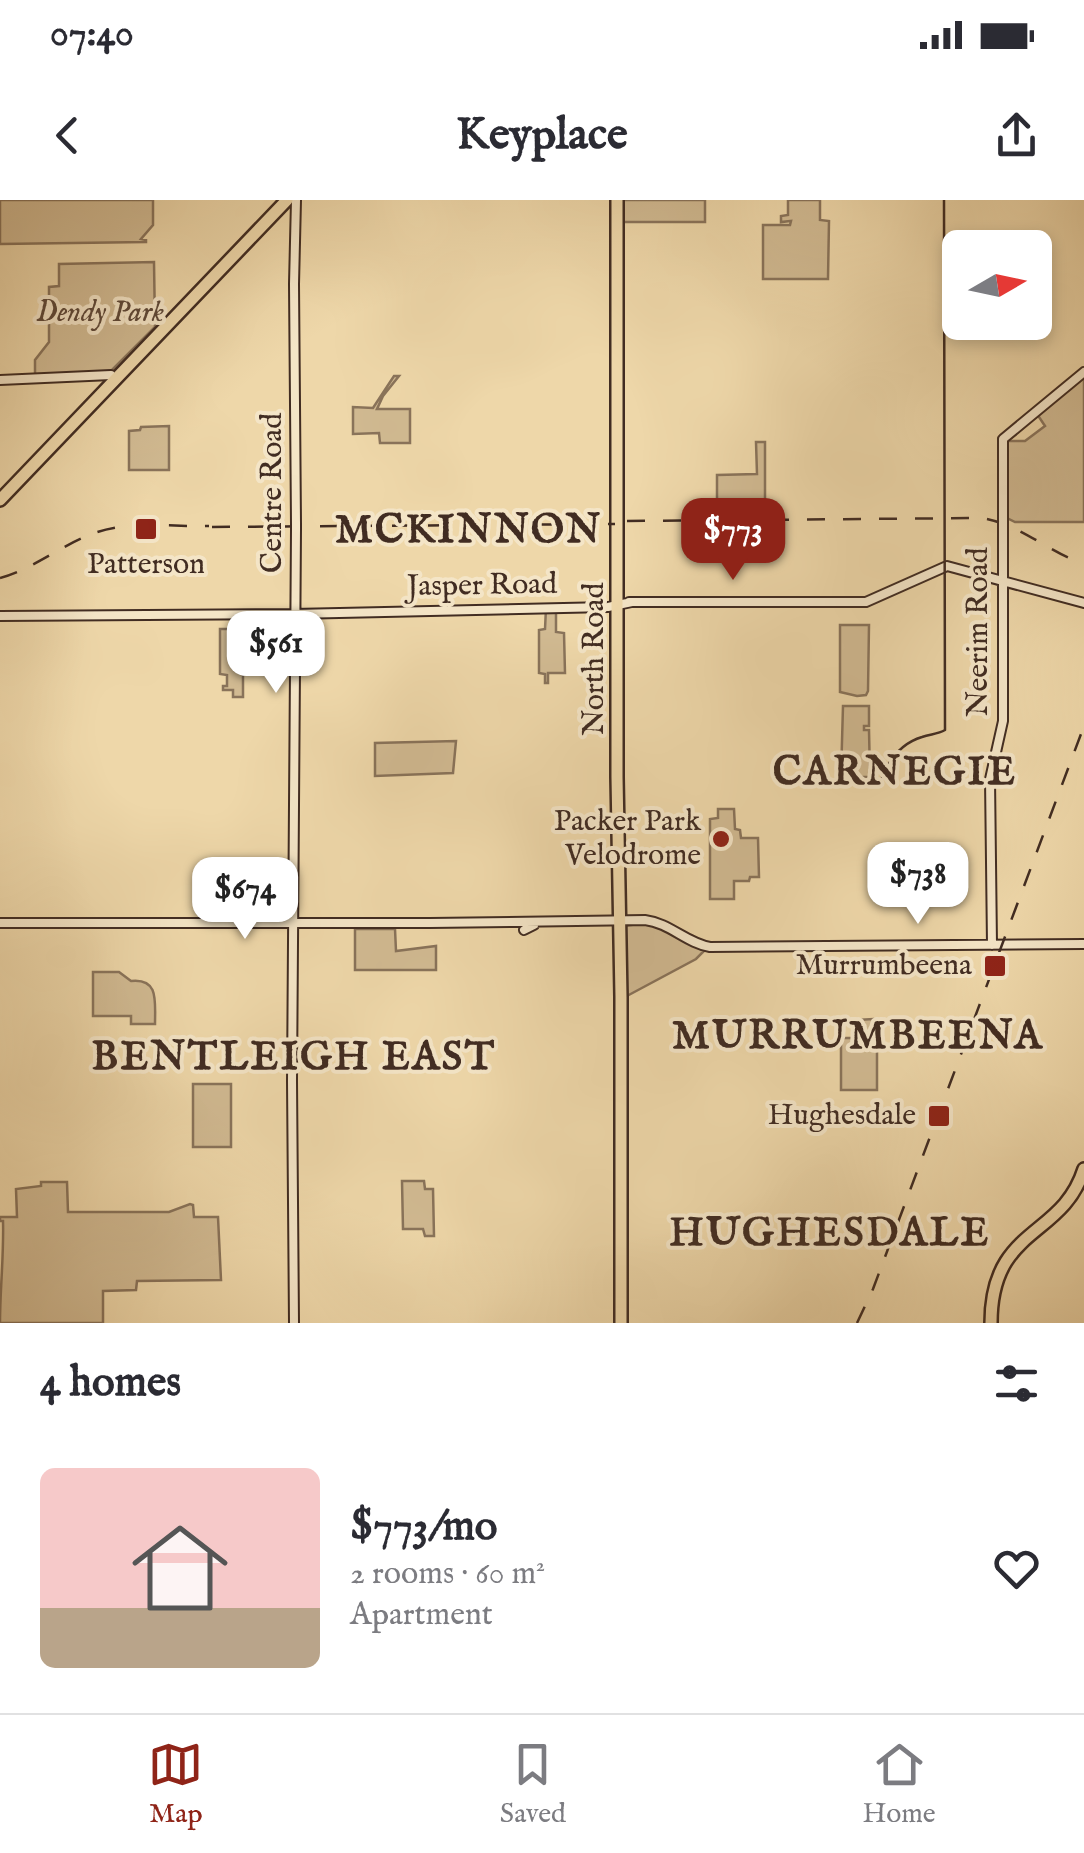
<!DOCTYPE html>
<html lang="en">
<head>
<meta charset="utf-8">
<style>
  :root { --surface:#fff; --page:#f7f7f7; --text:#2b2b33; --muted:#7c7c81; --line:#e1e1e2; --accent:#8f2418 }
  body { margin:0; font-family:"IM FELL English",serif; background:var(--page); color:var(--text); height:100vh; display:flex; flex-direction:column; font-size:38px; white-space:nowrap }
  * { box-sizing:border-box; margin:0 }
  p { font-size:32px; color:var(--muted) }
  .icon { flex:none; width:55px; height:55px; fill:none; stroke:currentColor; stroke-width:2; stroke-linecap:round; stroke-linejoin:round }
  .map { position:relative; height:1123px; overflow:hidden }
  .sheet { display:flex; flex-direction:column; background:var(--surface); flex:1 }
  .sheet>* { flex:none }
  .needle { width:65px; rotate:81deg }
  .tools { position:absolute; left:942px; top:30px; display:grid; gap:20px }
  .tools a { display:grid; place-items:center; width:110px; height:110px; border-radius:15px; background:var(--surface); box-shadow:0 5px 15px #0003; font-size:50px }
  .price { position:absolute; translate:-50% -85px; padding:0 22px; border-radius:20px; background:#fff; color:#222; font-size:32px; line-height:65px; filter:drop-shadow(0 2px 5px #0008) }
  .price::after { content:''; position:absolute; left:50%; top:60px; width:30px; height:22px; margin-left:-15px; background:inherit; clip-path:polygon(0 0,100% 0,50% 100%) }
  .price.on { background:var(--accent); color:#fff }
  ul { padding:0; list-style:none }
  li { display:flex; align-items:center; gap:30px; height:250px; padding:0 40px }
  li+li { border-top:2px solid var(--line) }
  li span { display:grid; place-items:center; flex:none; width:280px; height:200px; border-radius:15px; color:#555 }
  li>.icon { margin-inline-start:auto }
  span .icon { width:120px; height:120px; fill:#fffc; stroke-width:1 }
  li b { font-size:42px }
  h2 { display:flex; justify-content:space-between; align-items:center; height:120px; padding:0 40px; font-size:42px }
  .status { display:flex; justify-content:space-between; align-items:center; height:70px; padding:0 50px; background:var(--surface); direction:ltr }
  .status svg { height:28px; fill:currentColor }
  header { display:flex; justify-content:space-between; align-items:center; height:130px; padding:0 40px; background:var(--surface); font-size:45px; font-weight:700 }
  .menu { display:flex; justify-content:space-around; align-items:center; height:140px; border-top:2px solid var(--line); background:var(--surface); font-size:28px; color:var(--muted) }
  .menu a { display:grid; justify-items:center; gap:5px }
  .menu .on { color:var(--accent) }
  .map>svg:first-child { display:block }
  .green { fill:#d1ba92; stroke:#89735a; stroke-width:2.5 }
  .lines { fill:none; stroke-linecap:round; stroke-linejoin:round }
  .secondary-casing { stroke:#412c22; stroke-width:12 }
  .highway-casing { stroke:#412c22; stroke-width:16 }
  .secondary { stroke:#f4e5c7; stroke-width:8 }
  .highway { stroke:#eed7a9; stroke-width:11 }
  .tram { stroke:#412c22; stroke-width:2.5 }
  .rail { stroke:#412c22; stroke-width:2.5; stroke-dasharray:18 18; stroke-linecap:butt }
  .secondary-bridge-casing { stroke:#412c22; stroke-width:12; stroke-linecap:butt }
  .secondary-bridge { stroke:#f4e5c7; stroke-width:8 }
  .poi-dot { fill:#8f2418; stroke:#f4e5c7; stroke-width:4 }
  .labels { text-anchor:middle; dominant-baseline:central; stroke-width:8; stroke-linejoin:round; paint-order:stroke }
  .park-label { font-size:30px; font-style:italic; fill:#5e4838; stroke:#f4e5c7 }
  .street-label { font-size:30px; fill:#412c22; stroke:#f4e5c7 }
  .poi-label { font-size:30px; fill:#412c22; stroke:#f4e5c7; text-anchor:end }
  .district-label { font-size:40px; font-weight:bold; letter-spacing:2.5px; fill:#412c22; stroke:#f4e5c7 }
</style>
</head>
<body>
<div class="status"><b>07:40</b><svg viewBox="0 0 49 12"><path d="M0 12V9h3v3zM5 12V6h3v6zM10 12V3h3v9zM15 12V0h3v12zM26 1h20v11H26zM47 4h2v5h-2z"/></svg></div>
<header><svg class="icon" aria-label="back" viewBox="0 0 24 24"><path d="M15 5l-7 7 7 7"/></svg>Keyplace<svg class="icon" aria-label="share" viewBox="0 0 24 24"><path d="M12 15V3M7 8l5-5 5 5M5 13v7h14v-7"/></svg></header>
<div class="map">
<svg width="1084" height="1123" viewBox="0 0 1084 1123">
  <rect width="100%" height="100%" fill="#eed7a9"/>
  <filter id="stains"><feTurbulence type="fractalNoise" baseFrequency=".002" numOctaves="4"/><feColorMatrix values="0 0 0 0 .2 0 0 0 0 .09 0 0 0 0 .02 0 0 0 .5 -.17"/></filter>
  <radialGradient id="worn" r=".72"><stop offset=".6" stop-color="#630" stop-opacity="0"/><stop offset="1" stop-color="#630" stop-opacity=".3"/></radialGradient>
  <!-- green -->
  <path class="green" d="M0,0H153V25L141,39L146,40V42L0,44Z
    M623,0H705V22H623Z
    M788,0H820V20L829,21L828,79H763V25H790L791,21L781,22V16L788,15Z
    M154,62L155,127L108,174L35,177V160L49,142V87L59,86V64Z
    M1084,175V322H1015L1005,317V241H1025L1045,226L1037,214Z
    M394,176H399L383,196L377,209H410V243H380L379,233L353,234V207L373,208Z
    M169,226V270H129V231L140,230L141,227Z
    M756,242H765V315L761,319L717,320V275L757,274Z
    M546,408L556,409V432L564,433L565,473H548V483H545V474L539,473V430L545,429Z
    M259,416H275V421L277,422V438H272L275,444L273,451L277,453L278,459L243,460V497H233V490H223V486H227V475L220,474V429H229L230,424L258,422Z
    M840,425H869L868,491L866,495L857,496L840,492Z
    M843,506H869V526H864V530H869L870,577H841Z
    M456,541L453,573L375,576V543Z
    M718,609H734L735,629L740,630L741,638H758L759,677H750L749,681H734V699H710V619L718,618Z
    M644,723L668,729L704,751L696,759L625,797V726Z
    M355,729H395L396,751L436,746V770H355Z
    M93,772H119L131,781C159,778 155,801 155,824H131V816H93Z
    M873,819L874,843L877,844V890H841V838H857V820Z
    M193,884H231V947H193Z
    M402,981H424L425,989H433L434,1036H425L423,1029H403Z
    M41,982H67L68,1012H169L190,1004L193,1005L194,1017H218L221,1080L137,1081L136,1090L103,1091V1123H0C0,1089 4,1055 3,1021H0V1017H17L16,989L41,986Z"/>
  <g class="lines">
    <defs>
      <path id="secondary" d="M0,180L111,175
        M1003,322V239L1084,172
        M296,324L294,84L296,0
        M629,402H866L947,366L1084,403
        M0,416L294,414L608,407L632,402
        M0,723H430L645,720C670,723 686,743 710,747L1084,744
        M524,730L534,725
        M992,745L990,579L1003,521V326
        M294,1123L292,881L296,329"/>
      <path id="highway" d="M617,0V577L621,797V1123
        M0,300L287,0
        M991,1123C991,1026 1062,1039 1084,969"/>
    </defs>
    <!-- secondary casing -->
    <use href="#secondary" class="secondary-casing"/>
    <!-- highway casing -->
    <use href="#highway" class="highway-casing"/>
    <!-- secondary -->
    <use href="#secondary" class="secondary"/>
    <!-- highway -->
    <use href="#highway" class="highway"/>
    <!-- tram -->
    <path class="tram" d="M882,577C890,558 902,543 922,537C931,534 938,534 945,530L944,0"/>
    <!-- rail -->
    <path class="rail" d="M627,321L982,318C1020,324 1048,352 1084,364
      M212,327L615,324
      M0,378C33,369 60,346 92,334C128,320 172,327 209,326
      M857,1123L873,1089L1084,526"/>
    <defs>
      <path id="secondary-bridge" d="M296,324V329
        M1003,326V322"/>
    </defs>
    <!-- secondary-bridge casing -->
    <use href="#secondary-bridge" class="secondary-bridge-casing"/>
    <!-- secondary-bridge -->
    <use href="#secondary-bridge" class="secondary-bridge"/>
  </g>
  <!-- markers -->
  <g class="poi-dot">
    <rect x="134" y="317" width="24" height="24" rx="5"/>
    <circle cx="721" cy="639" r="10"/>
    <rect x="983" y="754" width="24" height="24" rx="5"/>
    <rect x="927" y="904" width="24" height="24" rx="5"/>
  </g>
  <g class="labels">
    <!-- park labels -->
    <g class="park-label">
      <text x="100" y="113">Dendy Park</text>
    </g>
    <!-- street labels -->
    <g class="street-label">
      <text transform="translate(273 293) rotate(-90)">Centre Road</text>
      <text transform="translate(482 386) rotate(-1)">Jasper Road</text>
      <text transform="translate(979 432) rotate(-90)">Neerim Road</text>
      <text transform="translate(595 459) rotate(-90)">North Road</text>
    </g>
    <!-- poi labels -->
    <g class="poi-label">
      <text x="146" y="365" text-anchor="middle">Patterson</text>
      <text x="701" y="622">Packer Park<tspan x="701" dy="34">Velodrome</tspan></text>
      <text x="972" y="766">Murrumbeena</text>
      <text x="916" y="916">Hughesdale</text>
    </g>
    <!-- district labels -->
    <g class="district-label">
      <text x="469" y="331">MCKINNON</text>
      <text x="895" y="573">CARNEGIE</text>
      <text x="858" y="837">MURRUMBEENA</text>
      <text x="294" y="858">BENTLEIGH EAST</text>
      <text x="830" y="1034">HUGHESDALE</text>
    </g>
  </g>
  <rect width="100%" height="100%" filter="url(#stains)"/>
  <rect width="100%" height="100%" fill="url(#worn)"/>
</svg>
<div class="tools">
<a><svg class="needle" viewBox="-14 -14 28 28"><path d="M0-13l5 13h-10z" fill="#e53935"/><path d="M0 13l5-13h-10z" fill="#7c7c81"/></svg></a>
</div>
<b class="price on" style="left:733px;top:383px">$773</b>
<b class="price" style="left:276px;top:496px">$561</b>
<b class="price" style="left:918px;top:727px">$738</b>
<b class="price" style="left:245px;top:742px">$674</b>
</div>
<section class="sheet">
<h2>4 homes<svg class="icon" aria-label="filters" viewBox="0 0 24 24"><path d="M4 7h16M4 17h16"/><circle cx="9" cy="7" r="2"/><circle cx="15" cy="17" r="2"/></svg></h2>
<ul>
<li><span style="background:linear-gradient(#f6c9c9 70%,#b9a48a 0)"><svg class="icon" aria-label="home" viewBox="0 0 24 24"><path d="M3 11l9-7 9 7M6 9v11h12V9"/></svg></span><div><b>$773/mo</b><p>2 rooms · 60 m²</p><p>Apartment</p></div><svg class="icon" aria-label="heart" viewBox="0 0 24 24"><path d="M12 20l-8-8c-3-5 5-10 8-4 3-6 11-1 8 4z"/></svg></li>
</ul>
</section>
<nav class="menu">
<a class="on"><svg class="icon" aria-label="map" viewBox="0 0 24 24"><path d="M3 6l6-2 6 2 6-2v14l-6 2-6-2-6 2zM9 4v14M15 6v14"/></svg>Map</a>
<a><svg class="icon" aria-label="saved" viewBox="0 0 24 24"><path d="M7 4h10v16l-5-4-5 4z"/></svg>Saved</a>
<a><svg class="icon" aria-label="home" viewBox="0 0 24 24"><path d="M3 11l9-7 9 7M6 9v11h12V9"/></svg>Home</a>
</nav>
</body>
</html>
